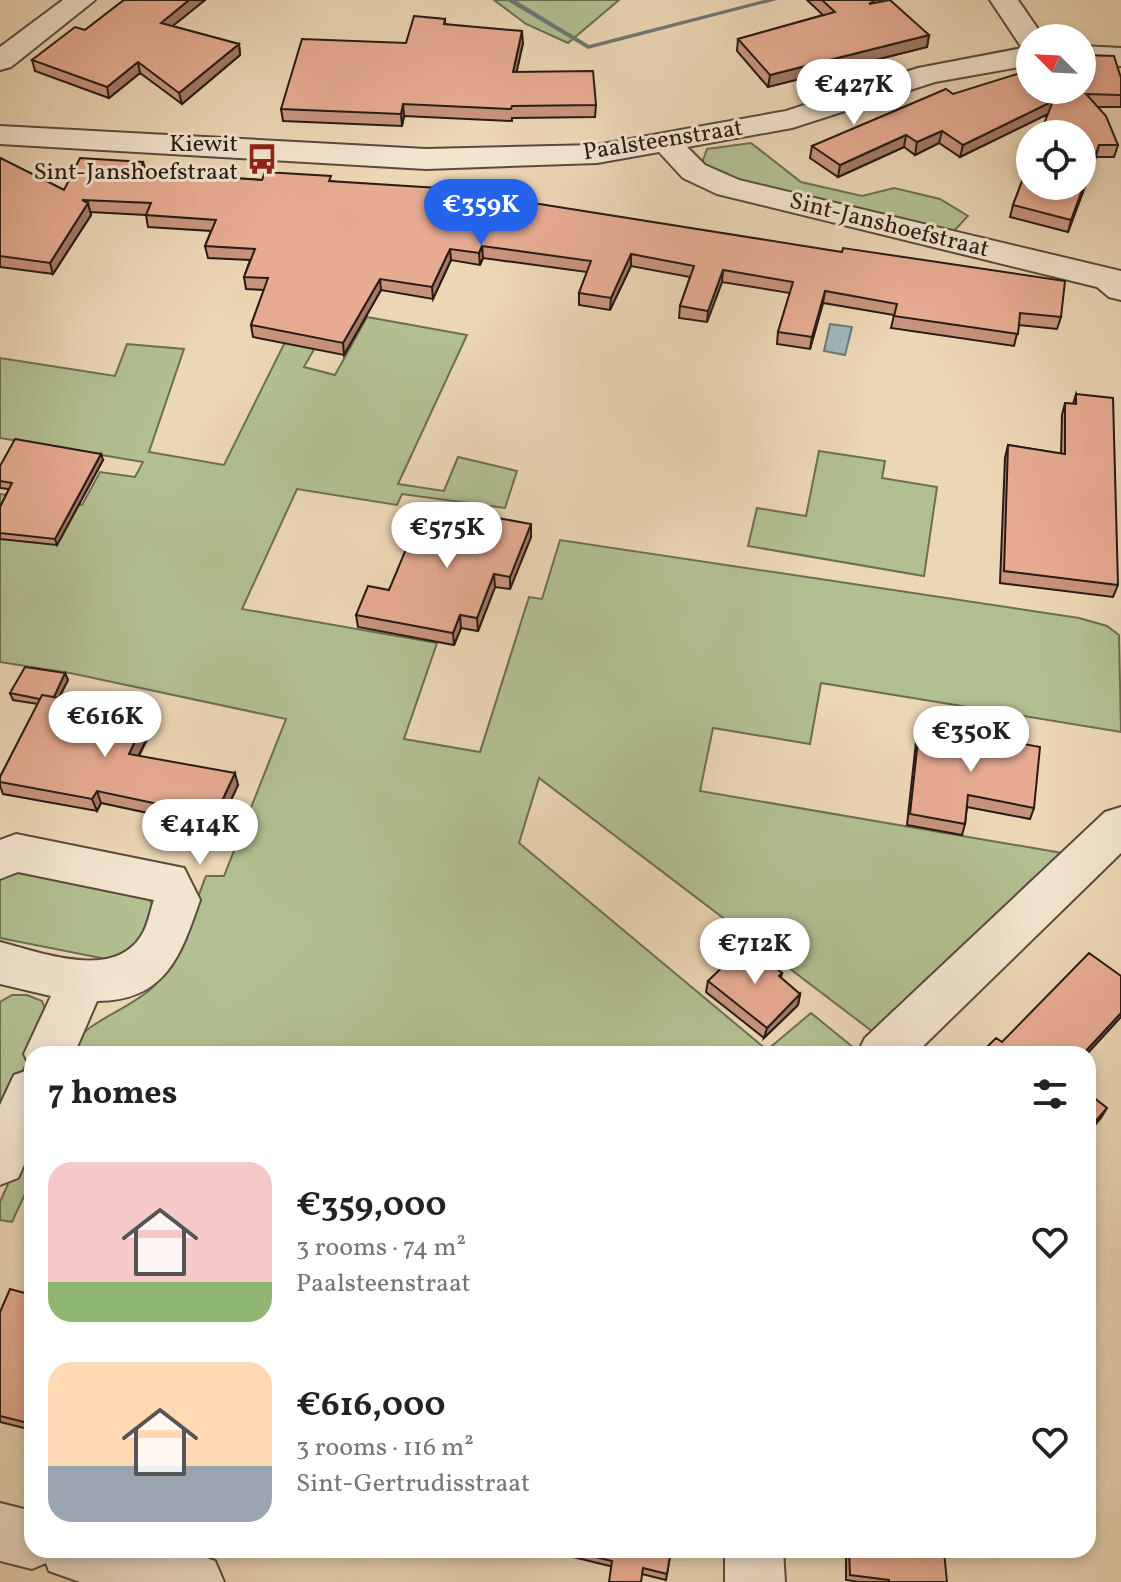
<!DOCTYPE html>
<html lang="en">
<head>
<meta charset="utf-8">
<style>
  :root { --surface:#fff; --page:#f6f6f6; --text:#222; --muted:#767676; --accent:#2563eb }
  body { margin:0; font-family:Vollkorn,serif; background:var(--page); color:var(--text); height:100vh; display:flex; flex-direction:column; font-size:30px; white-space:nowrap }
  * { box-sizing:border-box; margin:0 }
  p { font-size:26px; color:var(--muted) }
  .icon { flex:none; width:44px; height:44px; fill:none; stroke:currentColor; stroke-width:2; stroke-linecap:round; stroke-linejoin:round }
  .map { position:relative; flex:1; overflow:hidden }
  .sheet { position:absolute; left:24px; top:1046px; width:1072px; height:512px; display:flex; flex-direction:column; background:var(--surface); border-radius:24px; box-shadow:0 4px 12px #0003 }
  .sheet>* { flex:none }
  .needle { width:52px; rotate:294deg }
  .tools { position:absolute; left:1016px; top:24px; display:grid; gap:16px }
  .tools a { display:grid; place-items:center; width:80px; height:80px; border-radius:50%; background:var(--surface); box-shadow:0 4px 12px #0003; font-size:40px }
  .price { position:absolute; translate:-50% -68px; padding:0 18px; border-radius:28px; background:#fff; color:#222; font-size:26px; line-height:52px; filter:drop-shadow(0 2px 4px #0008) }
  .price::after { content:''; position:absolute; left:50%; top:48px; width:24px; height:18px; margin-left:-12px; background:inherit; clip-path:polygon(0 0,100% 0,50% 100%) }
  .price.current { background:var(--accent); color:#fff }
  ul { padding:0; list-style:none }
  li { display:flex; align-items:center; gap:24px; height:200px; padding:0 24px }
  li span { display:grid; place-items:center; flex:none; width:224px; height:160px; border-radius:24px; color:#555 }
  li>.icon { margin-inline-start:auto }
  span .icon { width:96px; height:96px; fill:#fffc; stroke-width:1 }
  li b { font-size:34px }
  h2 { display:flex; justify-content:space-between; align-items:center; height:96px; padding:0 24px; font-size:34px }
  .map>svg:first-child { display:block }
  .green { fill:#b2bf91; stroke:#6d6d54; stroke-width:2 }
  .water { fill:#9db6b9; stroke:#6e7878; stroke-width:2 }
  .lines { fill:none; stroke-linecap:round; stroke-linejoin:round }
  .stream { fill:#6e7878; fill-rule:evenodd }
  .minor-casing { stroke:#594a3e; stroke-width:4 }
  .minor { fill:#f2e4cf; fill-rule:evenodd }
  .wall { fill:#c7937e; stroke:#281b16; stroke-width:2 }
  .shaded-wall { fill:#a27867; stroke:#281b16; stroke-width:2 }
  .building { fill:#e7ab93; stroke:#281b16; stroke-width:2 }
  .labels { text-anchor:middle; dominant-baseline:central; stroke-width:6; stroke-linejoin:round; paint-order:stroke }
  .far-street-label { font-size:24px; fill:#281b16; stroke:#f2e4cf }
  .far-poi-label { font-size:24px; fill:#281b16; stroke:#f2e4cf; text-anchor:end }
</style>
</head>
<body>
<div class="map">
<svg width="1121" height="1582" viewBox="0 0 1121 1582">
  <rect width="100%" height="100%" fill="#ebd6b5"/>
  <filter id="stains"><feTurbulence type="fractalNoise" baseFrequency=".0025" numOctaves="4"/><feColorMatrix values="0 0 0 0 .2 0 0 0 0 .09 0 0 0 0 .02 0 0 0 .5 -.17"/></filter>
  <radialGradient id="worn" r=".72"><stop offset=".6" stop-color="#630" stop-opacity="0"/><stop offset="1" stop-color="#630" stop-opacity=".3"/></radialGradient>
  <!-- green -->
  <path class="green" d="M494,0H619L568,43L526,24Z
    M751,143L801,182L862,196L894,188L940,199L968,216L953,232L724,177L713,173L702,163L707,149Z
    M367,317L467,335L398,484L444,491L458,457L517,471L505,508L402,494L397,505L297,489L242,609L437,643L404,739L480,752L529,597L542,599L560,540L1079,618L1107,626L1119,635L1121,732L821,683L810,744L713,728L700,791L1068,854L877,1035L539,778L519,843L767,1050L811,1013L859,1052L857,1054H66C87,1018 124,1014 153,987C181,961 192,910 206,876H224L286,719L70,673L0,662V494L82,505L100,472L135,477L143,462L0,438V358L115,376L127,344L184,349L149,452L224,465L295,322L326,328L304,367L335,375Z
    M819,451L885,461L882,478L937,487L924,576L748,546L757,508L806,516Z
    M15,869L141,892L155,906L140,950L116,961L0,938V877Z
    M12,995H27L42,1001L47,1015L0,1123V1002Z
    M32,1130V1179L12,1222L0,1220V1202Z"/>
  <!-- water -->
  <path class="water" d="M830,324L852,327L845,355L824,351Z"/>
  <g class="lines">
    <!-- stream -->
    <path class="stream" d="M506,0H515L589,45L764,0H777L588,49Z"/>
    <defs>
      <path id="minor" d="M63,0H95L11,67L0,70V47Z
        M990,0H1018L1044,38H1030V65L935,82L792,128L687,147L705,165L739,180L1121,271V300L1109,297L1097,287L717,194L683,178L659,152L597,163L426,169L0,144V126L426,149L597,145L786,111L918,68L1028,47L1020,45Z
        M1082,46L1121,48V66L1082,64Z
        M1121,807V853L915,1054H857L865,1038L1105,812Z
        M16,834L184,868L200,900C181,955 166,1001 97,1001L74,1054H32V1147L18,1178L0,1185V1105L14,1075L31,1069L24,1054L51,996L0,984V942C40,952 113,981 141,936C148,926 150,911 154,900L18,872L0,879V840Z
        M0,1503L32,1511V1550H185L215,1561L224,1582H80L49,1571L46,1563L32,1569L0,1561Z
        M725,1550H783L785,1582H725Z"/>
    </defs>
    <!-- minor casing -->
    <use href="#minor" class="minor-casing"/>
    <!-- minor -->
    <use href="#minor" class="minor"/>
  </g>
  <!-- wall -->
  <path class="wall" d="M124,0H205L172,26L239,44L240,55L182,104L140,73L109,98L35,71L32,60L85,30Z
    M807,0H882V2L929,35L927,47L768,87L737,51L738,39L823,15Z
    M445,19V24L523,43L516,72L596,105L595,117L512,118V121L404,116L402,126L283,121L281,109L406,43Z
    M1085,55L1121,78V107H1097L1118,145L1114,157H1096L1068,232L1010,217L1013,205L1048,114L960,157L939,143L915,155L904,147L838,177L810,158L812,146L953,94L1082,90Z
    M0,158L64,190L143,162L145,168L186,171L187,175L262,180L331,181L1061,317L1057,329L1019,325L1014,346L891,328L894,315L823,303L810,349L777,344L778,332L790,293L722,282L707,322L679,318L680,306L690,277L631,266L610,310L579,305V293L587,272L483,258L480,265L451,260L433,299L381,290L344,355L253,337L251,325L264,290L246,289L244,277L250,260L208,258L205,246L211,231L148,227L146,215L90,212L91,215L53,274L0,267Z
    M1076,394L1118,585L1113,597L1000,583L1005,458L1008,445L1061,454L1062,415L1065,403L1073,404Z
    M103,460L57,545L0,539V507L9,489L0,488V466Z
    M531,537L510,589L495,587L478,631L461,628L454,645L358,627L356,615L389,590L417,538Z
    M65,673L68,680L59,698L148,714L153,727L139,756L238,785L218,828L101,803L97,811L3,794L0,786V777L38,704L13,700L10,693Z
    M937,728L1034,808L1030,819L967,807L965,824L962,835L907,825L916,742L919,731L936,734Z
    M782,973L781,978L800,994L798,1005L764,1038L706,992L708,981Z
    M32,1295V1430L0,1422V1312Z
    M545,1550H671L666,1580Z
    M837,1550H923L947,1582H859L846,1580V1556L838,1555Z"/>
  <!-- shaded-wall -->
  <path class="shaded-wall" d="M189,0H205L163,34L161,23Z
    M522,31L523,43L514,84L513,72Z
    M929,35L927,47L768,87L770,75Z
    M239,44L240,55L182,104L179,93Z
    M138,62L140,73L109,98L107,87Z
    M1053,101L1050,113L960,157L963,145Z
    M403,104L404,116L402,126L401,114Z
    M942,131L939,143L915,155L917,142Z
    M906,135L904,147L838,177L840,165Z
    M1099,145L1096,157L1068,232L1071,220Z
    M88,203L91,215L53,274L50,263Z
    M482,246L483,258L480,265L479,253Z
    M450,249L451,260L433,299L432,287Z
    M631,254V266L610,310L611,298Z
    M723,270L722,282L707,322L708,311Z
    M380,279L381,290L344,355L343,343Z
    M825,291L823,303L810,349L812,337Z
    M101,454L103,460L57,545L55,539Z
    M531,524V537L510,589V577Z
    M494,574L495,587L478,631L477,618Z
    M460,615L461,628L454,645L453,633Z
    M65,673L68,680L54,707L52,701Z
    M148,714L153,727L133,766L129,754Z
    M235,773L238,785L218,828L215,816Z
    M97,791L101,803L97,811L92,799Z
    M800,994L798,1005L764,1038L767,1028Z
    M1121,1013V1017L1087,1054H1083Z
    M1107,1108L1101,1118L1088,1133V1130Z"/>
  <!-- building -->
  <path class="building" d="M124,0H189L161,23L239,44L179,93L138,62L107,87L32,60L75,27L85,30Z
    M822,0H875L869,4L890,0L929,35L770,75L738,39L835,12Z
    M414,16L445,19L444,24L522,31L513,72L593,71L596,105L512,106L511,109L403,104L401,114L281,109L302,39L406,43Z
    M1082,52L1085,55L1114,56L1121,78V95L1086,94L1106,116L1118,145H1099L1071,220L1013,205L1030,160V186H1082V134H1040L1053,101L963,145L942,131L917,142L906,135L840,165L812,146L946,89L953,94L1030,70V90H1082Z
    M0,158L64,190L80,158L143,162L141,168L186,171L184,175L262,180L265,172L331,176L329,181L439,188L842,252L843,248L1065,281L1061,317L1020,313L1018,334L894,316L897,304L825,291L812,337L778,332L793,282L723,270L708,311L680,306L694,266L631,254L611,298L579,293L591,261L482,246L479,253L450,249L432,287L380,279L343,343L251,325L268,278L244,277L255,249L205,246L216,220L146,215L151,203L82,200L88,203L50,263L0,256Z
    M1076,394L1113,398L1118,585L1004,571L1008,445L1065,454V403L1076,404Z
    M15,439L101,454L55,539L0,533V507L12,483L0,481V466Z
    M431,506L531,524L510,577L494,574L477,618L460,615L453,633L356,615L368,586L389,590L411,537L417,538Z
    M25,667L65,673L54,697L42,695L40,699L10,693Z
    M42,695L148,714L129,754L235,773L215,816L97,791L92,799L0,782V777Z
    M937,728L1040,747L1034,808L968,795L965,824L910,814L919,731L937,734Z
    M746,944L782,973L779,976L800,994L767,1028L708,981Z
    M1089,953L1121,976V1013L1083,1054H980L996,1038L1002,1042Z
    M1088,1093L1107,1108L1088,1130Z
    M10,1289L32,1295V1424L0,1416V1312Z
    M567,1550H671L667,1574L643,1568L641,1582H609L612,1561Z
    M849,1550H923L944,1552L947,1582H889V1580L850,1575Z"/>
  <!-- icons -->
  <defs>
    <symbol id="bus-bare" viewBox="-9 -9 18 18"><path d="M-5-6H5V4H4V6H2V4H-2V6H-4V4H-5ZM-3.5-4V0h7V-4ZM-3.5 1.2v1.5H-2V1.2ZM2 1.2v1.5H3.5V1.2Z" fill="#8f2418" stroke="#f2e4cf" stroke-width="2.5" paint-order="stroke"/></symbol>
  </defs>
  <g fill-rule="evenodd">
    <use href="#bus-bare" x="240" y="137" width="44" height="44"/>
  </g>
  <g class="labels">
    <!-- far-street labels -->
    <g class="far-street-label">
      <text transform="translate(663 141) rotate(-9)">Paalsteenstraat</text>
      <text transform="translate(889 226) rotate(14)">Sint-Janshoefstraat</text>
    </g>
    <!-- far-poi labels -->
    <g class="far-poi-label">
      <text x="238" y="145">Kiewit<tspan x="238" dy="28">Sint-Janshoefstraat</tspan></text>
    </g>
  </g>
  <rect width="100%" height="100%" filter="url(#stains)"/>
  <rect width="100%" height="100%" fill="url(#worn)"/>
</svg>
<div class="tools">
<a><svg class="needle" viewBox="-14 -14 28 28"><path d="M0-13l5 13h-10z" fill="#e53935"/><path d="M0 13l5-13h-10z" fill="#767676"/></svg></a>
<a><svg class="icon" aria-label="locate" viewBox="0 0 24 24"><circle cx="12" cy="12" r="6"/><path d="M12 2v4M12 18v4M2 12h4M18 12h4"/></svg></a>
</div>
<b class="price" style="left:854px;top:127px">€427K</b>
<b class="price current" style="left:481px;top:247px">€359K</b>
<b class="price" style="left:447px;top:570px">€575K</b>
<b class="price" style="left:105px;top:759px">€616K</b>
<b class="price" style="left:971px;top:774px">€350K</b>
<b class="price" style="left:200px;top:867px">€414K</b>
<b class="price" style="left:755px;top:986px">€712K</b>
<section class="sheet">
<h2>7 homes<svg class="icon" aria-label="filters" viewBox="0 0 24 24"><path d="M4 7h16M4 17h16"/><circle cx="9" cy="7" r="2"/><circle cx="15" cy="17" r="2"/></svg></h2>
<ul>
<li><span style="background:linear-gradient(#f6c9c9 75%,#8fb573 0)"><svg class="icon" aria-label="home" viewBox="0 0 24 24"><path d="M3 11l9-7 9 7M6 9v11h12V9"/></svg></span><div><b>€359,000</b><p>3 rooms · 74 m²</p><p>Paalsteenstraat</p></div><svg class="icon" aria-label="heart" viewBox="0 0 24 24"><path d="M12 20l-8-8c-3-5 5-10 8-4 3-6 11-1 8 4z"/></svg></li>
<li><span style="background:linear-gradient(#ffd9b3 65%,#9aa5b1 0)"><svg class="icon" aria-label="home" viewBox="0 0 24 24"><path d="M3 11l9-7 9 7M6 9v11h12V9"/></svg></span><div><b>€616,000</b><p>3 rooms · 116 m²</p><p>Sint-Gertrudisstraat</p></div><svg class="icon" aria-label="heart" viewBox="0 0 24 24"><path d="M12 20l-8-8c-3-5 5-10 8-4 3-6 11-1 8 4z"/></svg></li>
</ul>
</section>
</div>
</body>
</html>
